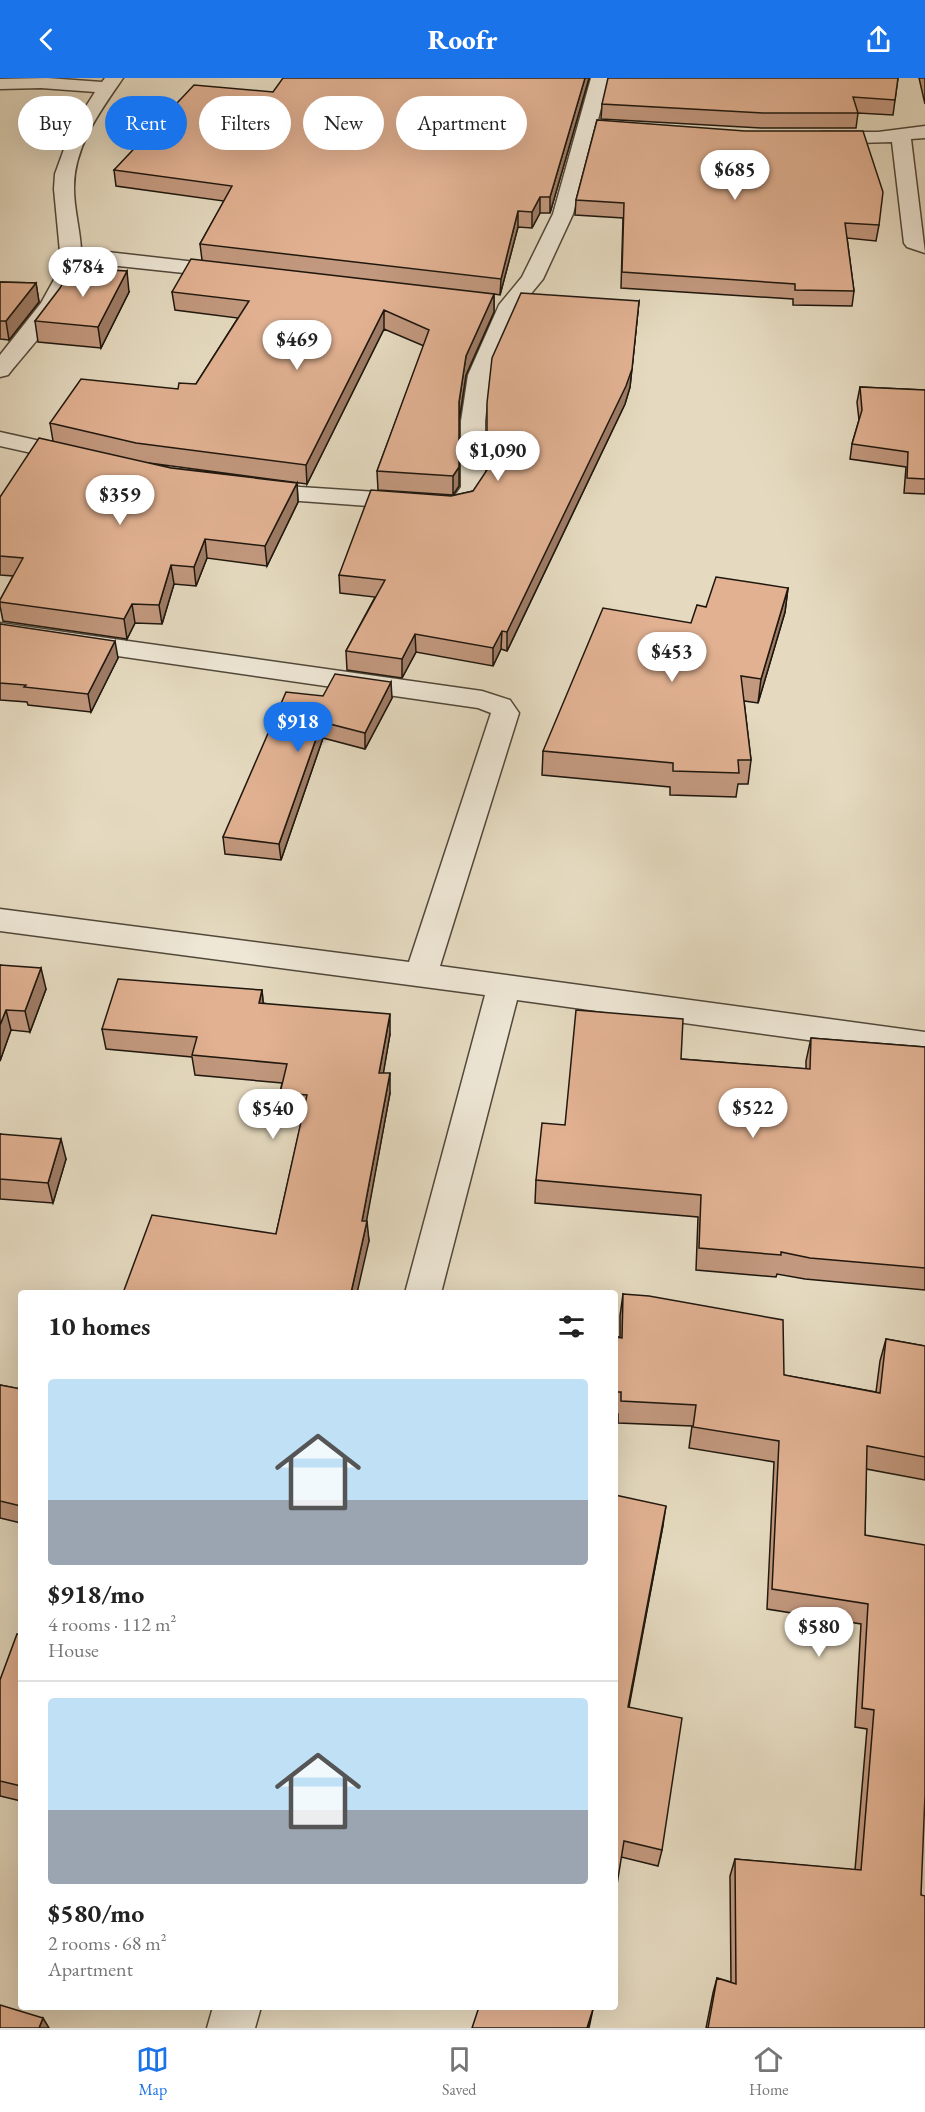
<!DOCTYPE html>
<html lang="en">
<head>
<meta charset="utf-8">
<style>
  :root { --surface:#fff; --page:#f2f2f2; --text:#222; --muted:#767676; --line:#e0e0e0; --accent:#1a73e8 }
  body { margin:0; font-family:"EB Garamond",serif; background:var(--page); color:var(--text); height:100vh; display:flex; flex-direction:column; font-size:22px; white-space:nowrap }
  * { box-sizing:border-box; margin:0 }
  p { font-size:20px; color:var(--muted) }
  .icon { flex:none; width:33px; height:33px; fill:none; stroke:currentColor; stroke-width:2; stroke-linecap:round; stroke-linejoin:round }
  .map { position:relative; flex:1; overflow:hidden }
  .panel { position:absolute; left:18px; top:1212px; width:600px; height:720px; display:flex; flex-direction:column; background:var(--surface); border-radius:6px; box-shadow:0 6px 24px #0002 }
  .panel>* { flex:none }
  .top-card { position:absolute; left:18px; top:18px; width:600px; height:54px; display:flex; gap:12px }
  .price { position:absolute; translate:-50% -51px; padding:0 14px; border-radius:21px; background:#fff; color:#222; font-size:20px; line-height:39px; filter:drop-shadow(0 2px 3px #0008) }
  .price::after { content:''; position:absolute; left:50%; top:36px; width:18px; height:14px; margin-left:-9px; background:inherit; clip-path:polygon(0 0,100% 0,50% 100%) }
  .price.on { background:var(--accent); color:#fff }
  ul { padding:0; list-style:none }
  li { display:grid; align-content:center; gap:12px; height:318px; padding:0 30px }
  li+li { border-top:2px solid var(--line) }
  li span { display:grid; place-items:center; height:186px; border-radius:6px; color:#555 }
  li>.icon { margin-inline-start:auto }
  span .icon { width:108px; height:108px; fill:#fffc; stroke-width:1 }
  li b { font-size:26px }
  h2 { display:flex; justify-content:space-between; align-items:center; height:72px; padding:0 30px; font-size:26px }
  .pill { padding:0 21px; border-radius:27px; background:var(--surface); box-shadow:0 6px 24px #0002; font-size:21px; line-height:54px }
  .pill.on { background:var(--accent); color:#fff }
  header { display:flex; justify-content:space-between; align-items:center; height:78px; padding:0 30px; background:var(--accent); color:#fff; font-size:27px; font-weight:800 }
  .dock { display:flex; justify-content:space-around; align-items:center; height:84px; border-top:2px solid var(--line); background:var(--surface); font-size:16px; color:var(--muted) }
  .dock a { display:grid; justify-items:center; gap:3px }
  .dock .on { color:var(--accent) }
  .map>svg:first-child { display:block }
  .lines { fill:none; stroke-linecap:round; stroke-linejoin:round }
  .minor-casing { stroke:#50483a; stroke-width:3 }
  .minor { fill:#eee7d6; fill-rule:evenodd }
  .wall { fill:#c2987e; stroke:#1f170e; stroke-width:1.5 }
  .shaded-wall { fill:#9e7c66; stroke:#1f170e; stroke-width:1.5 }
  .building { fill:#e1b192; stroke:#1f170e; stroke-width:1.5 }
</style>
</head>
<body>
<header><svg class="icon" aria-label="back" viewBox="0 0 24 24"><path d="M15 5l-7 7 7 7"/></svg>Roofr<svg class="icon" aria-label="share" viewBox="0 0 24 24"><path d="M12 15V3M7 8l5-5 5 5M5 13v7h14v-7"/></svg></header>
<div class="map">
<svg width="925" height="1950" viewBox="0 0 925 1950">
  <rect width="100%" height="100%" fill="#e5dac0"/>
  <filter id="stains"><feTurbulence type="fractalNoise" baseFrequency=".00333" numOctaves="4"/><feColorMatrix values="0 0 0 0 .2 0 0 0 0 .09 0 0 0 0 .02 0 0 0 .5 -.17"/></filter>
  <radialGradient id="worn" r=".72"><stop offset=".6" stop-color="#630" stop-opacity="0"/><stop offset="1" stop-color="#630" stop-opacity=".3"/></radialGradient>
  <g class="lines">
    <defs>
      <path id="minor" d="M47,0L102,4L105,0H123C101,32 73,69 74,111C74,131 80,151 81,171L231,188L238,190L242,194L238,198L231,200L81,184C72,227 35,263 8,297L0,299V277L41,225L56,198L60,174L54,111L55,96L71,52L95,14L41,10L0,11V1Z
        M591,0H609L573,136L543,201L520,229L490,297L485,343V409L471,430L451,434L300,423L246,415L243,410L246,405L255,403L300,409L454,419L461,409V343L468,297L499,227L522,199L553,136Z
        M925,48V60L911,61L925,175L907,169L904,165L892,64L822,66L815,64L812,60L815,56L822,54H878Z
        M0,354L85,373L89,378L85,383L77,385L0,368Z
        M0,545L482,613L510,622L519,635L440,888L925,954V978L517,922L441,1215H405L485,917L0,853V831L409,884L491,635L478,630L0,561Z
        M213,1929H261L255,1950H207Z"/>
    </defs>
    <!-- minor casing -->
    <use href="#minor" class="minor-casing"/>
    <!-- minor -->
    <use href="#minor" class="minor"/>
  </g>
  <!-- wall -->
  <path class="wall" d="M589,0L550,135H540L532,150L518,149L500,217L494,216V234L466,297L459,343V408L453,417L378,412L377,393L424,268L384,251L307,406L149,385L171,390L297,405L298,424L267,488L207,480L196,508L174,506L162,546L135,545L127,561L3,543L0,528V522L13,498L0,497V419L53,363L50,345L178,311L196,306L238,240L175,232L172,214L202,182L200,166L224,123L116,108L114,92L273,14Z
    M898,0L893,37L858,35L856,50H761L601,41L602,26Z
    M919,0H925V26Z
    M597,42L879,147L876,163L847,160L854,213L852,228L793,227V221L621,210L623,140L575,137L576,122Z
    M0,204L36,205L39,224L9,262L0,261Z
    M129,214L101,270L38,264L35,243Z
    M639,223L630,309L625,326L507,573L501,571L493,588L416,574L402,600L347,592L346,573L375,519L340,515L339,497L451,418L473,413Z
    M860,309L925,312V416L904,415L906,389L850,381L852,366L859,342L857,324Z
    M788,510L785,534L758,625L744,623L751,682L748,706H738L736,719L670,717V709L542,697L543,673L691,545L706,529Z
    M0,546L118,580L91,634L28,627L27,624L0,622Z
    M323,618L392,620L365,671L323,660L281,782L225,776L223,759Z
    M0,887L46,911L30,954L11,952L0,983Z
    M262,912L263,925L390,956L383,995L390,1015L366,1143L369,1163L276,1156L303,1037L282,1035L280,1015L282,1005L195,997L192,979L106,971L102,951Z
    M811,960L925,969V1212L805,1201L777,1196L776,1199L696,1192L698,1139L535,1125L536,1102L565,1047L681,981L806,991V983Z
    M0,1056L66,1081L53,1125L0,1121Z
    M623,1216L784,1297L876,1314L880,1283L886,1261L925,1268V1402L866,1391L865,1457L921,1817L925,1950H706L713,1915L717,1900L731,1904L730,1798L735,1781L855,1792L867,1651L855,1649L861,1546L767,1531L774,1384L689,1370L692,1348L618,1345V1336H615V1259H620V1238Z
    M0,1307L21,1311V1445L0,1440Z
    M615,1417L663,1447L629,1629L662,1772L658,1788L621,1779Z
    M21,1557V1723L0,1718V1602Z"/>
  <!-- shaded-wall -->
  <path class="shaded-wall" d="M585,0H589L550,135V119Z
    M540,119V135L532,150V134Z
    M518,133V149L500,217L501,201Z
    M127,193L129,214L101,270L98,249Z
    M36,205L39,224L9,262L6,243Z
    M494,216V234L466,297L459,343V324L466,278Z
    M639,223L630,309L625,326L507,573V554Z
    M384,232V251L307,406L306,387Z
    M459,389V408L453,417V398Z
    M297,405L298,424L267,488L265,468Z
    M205,461L207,480L196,508L194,489Z
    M171,487L174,506L162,546L159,527Z
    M788,510L785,534L758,625L761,601Z
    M132,526L135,545L127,561L124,541Z
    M502,553L501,571L493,588V570Z
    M415,556L416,574L402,600V581Z
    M115,563L118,580L91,634L88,616Z
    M391,604L392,620L365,671V655Z
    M322,644L323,660L281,782L279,766Z
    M41,890L46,911L30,954L25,933Z
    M262,912L264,933L259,925Z
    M6,932L11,952L0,983V947Z
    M390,936V956L380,1015L379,995Z
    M390,995V1015L363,1162L362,1143Z
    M61,1061L66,1081L53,1125L48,1105Z
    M367,1143L369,1163L357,1215H351Z
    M666,1428L663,1447L625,1647L628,1629Z
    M593,1931L589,1950H587Z
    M43,1940L49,1950H39Z"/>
  <!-- building -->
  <path class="building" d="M283,0H585L550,119H540L532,134L518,133L501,201L200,166L232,108L114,92L194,7L273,14Z
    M608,0H898L895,22L853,19L858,35H763L602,26Z
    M597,42L745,53H863L883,114L879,147L845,145L854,213L795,212V206L622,194L624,125L576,122Z
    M191,181L494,216L466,278L459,324V389L453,398L377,393L429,252L384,232L306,387L136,365L50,345L81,301L178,311L179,305L196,306L249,223L172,214Z
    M71,190L127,193L98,249L35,243L60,210Z
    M0,204L36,205L6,243H0Z
    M521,215L639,223L632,291L626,308L507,554L502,553L493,570L415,556L402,581L346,573L385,502L339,497L371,412L451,418L473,413L487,392V325L492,280Z
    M860,309L925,312V401L907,400L908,374L852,366L862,332Z
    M39,360L171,390L297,405L265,468L205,461L194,489L171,487L159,527L132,526L124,541L0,524V522L23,480L0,478V419Z
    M716,499L788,510L761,601L741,598L751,682H738L739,695L673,693V685L543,673L603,530L691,545L697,527L706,529Z
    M0,546L115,563L88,616L24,609L26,607L0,605Z
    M335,596L391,604L365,655L322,644L279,766L223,759L286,614L323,618Z
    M0,887L41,890L25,933L6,932L0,947Z
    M118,901L262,912L259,925L390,936L379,995H390L362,1143H367L351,1215H123L152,1137L276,1156L307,1017L280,1015L287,986L192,977L197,959L102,951Z
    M576,932L683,941L681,981L810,991L811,960L925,969V1190L810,1180L781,1174V1177L699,1170L701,1117L536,1102L542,1045L565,1047Z
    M0,1056L61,1061L48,1105L0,1101Z
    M623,1216L649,1218L783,1242L784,1297L880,1315L886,1261L925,1268V1379L867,1368L865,1457L925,1467V1717L921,1817L925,1818V1950H708L717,1900L736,1906L735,1781L861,1792L874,1632L862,1630L868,1526L772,1511L779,1363L693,1349L696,1327L621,1323V1314H615V1259L622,1260Z
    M0,1307L21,1311V1428L0,1423Z
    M615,1417L666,1428L628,1629L682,1640L662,1772L624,1763L615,1819Z
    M17,1556L21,1557V1708L0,1703V1602Z
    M0,1927L43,1940L39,1950H0Z
    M479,1929H586L593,1931L587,1950H472Z"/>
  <rect width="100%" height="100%" filter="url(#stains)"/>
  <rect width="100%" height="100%" fill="url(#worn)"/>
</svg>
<b class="price" style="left:735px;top:123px">$685</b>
<b class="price" style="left:83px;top:220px">$784</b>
<b class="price" style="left:297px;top:293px">$469</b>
<b class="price" style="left:498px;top:404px">$1,090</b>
<b class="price" style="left:120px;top:448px">$359</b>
<b class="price" style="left:672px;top:605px">$453</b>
<b class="price on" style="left:298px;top:675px">$918</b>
<b class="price" style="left:753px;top:1061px">$522</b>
<b class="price" style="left:273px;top:1062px">$540</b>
<b class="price" style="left:819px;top:1580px">$580</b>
<div class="top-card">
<a class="pill">Buy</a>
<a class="pill on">Rent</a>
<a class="pill">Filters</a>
<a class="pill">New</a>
<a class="pill">Apartment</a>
</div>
<section class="panel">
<h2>10 homes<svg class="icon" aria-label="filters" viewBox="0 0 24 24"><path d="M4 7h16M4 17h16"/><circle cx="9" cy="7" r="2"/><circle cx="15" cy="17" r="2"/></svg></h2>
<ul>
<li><span style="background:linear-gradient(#bfe0f5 65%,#9aa5b1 0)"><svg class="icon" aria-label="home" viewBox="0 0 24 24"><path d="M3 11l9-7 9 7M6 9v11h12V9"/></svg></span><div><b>$918/mo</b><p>4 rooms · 112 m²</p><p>House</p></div></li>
<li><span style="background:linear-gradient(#bfe0f5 60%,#9aa5b1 0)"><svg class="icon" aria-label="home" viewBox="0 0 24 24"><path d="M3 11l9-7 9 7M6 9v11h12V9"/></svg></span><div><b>$580/mo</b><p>2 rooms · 68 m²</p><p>Apartment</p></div></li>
</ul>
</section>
</div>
<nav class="dock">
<a class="on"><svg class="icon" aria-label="map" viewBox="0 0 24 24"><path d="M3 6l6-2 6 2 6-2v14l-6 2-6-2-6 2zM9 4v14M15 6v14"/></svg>Map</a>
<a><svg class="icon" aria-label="saved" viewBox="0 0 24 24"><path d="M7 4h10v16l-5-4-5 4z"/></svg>Saved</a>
<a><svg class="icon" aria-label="home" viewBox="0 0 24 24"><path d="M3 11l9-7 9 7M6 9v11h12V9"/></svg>Home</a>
</nav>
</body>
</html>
